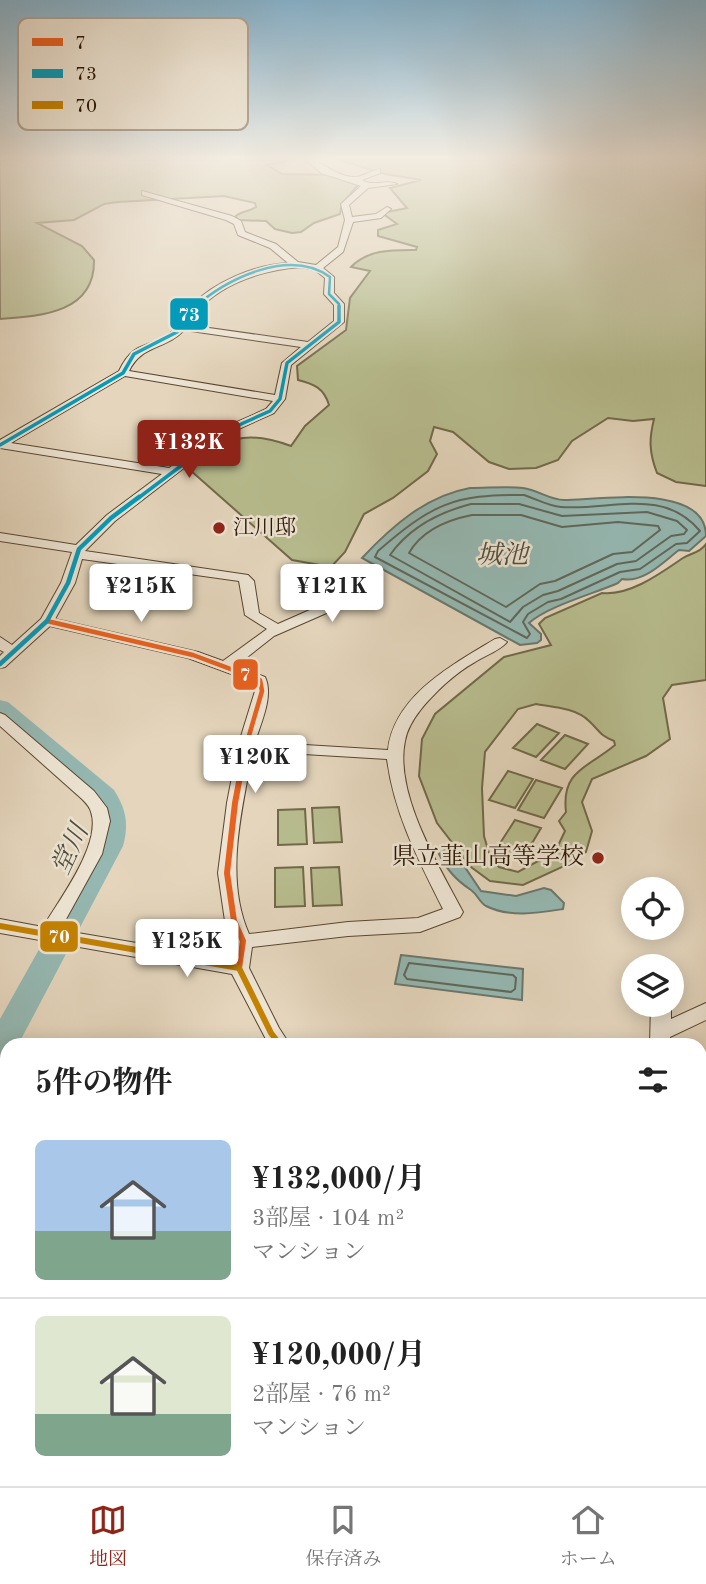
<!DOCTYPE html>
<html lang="ja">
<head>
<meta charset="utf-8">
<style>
  :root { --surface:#fff; --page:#f6f6f6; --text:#222; --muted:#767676; --line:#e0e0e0; --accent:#8f2418 }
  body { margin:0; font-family:"Old Standard TT","Noto Serif JP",serif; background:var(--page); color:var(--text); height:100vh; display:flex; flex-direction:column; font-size:26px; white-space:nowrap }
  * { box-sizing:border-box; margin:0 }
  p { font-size:23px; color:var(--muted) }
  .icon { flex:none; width:38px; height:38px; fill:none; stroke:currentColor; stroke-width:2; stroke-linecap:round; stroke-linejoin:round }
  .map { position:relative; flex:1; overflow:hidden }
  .side { position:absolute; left:0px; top:1038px; width:707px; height:450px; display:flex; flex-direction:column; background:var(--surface); border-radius:21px 21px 0 0; box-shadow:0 4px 18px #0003 }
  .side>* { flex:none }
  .tools { position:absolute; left:621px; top:877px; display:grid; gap:14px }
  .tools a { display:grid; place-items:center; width:63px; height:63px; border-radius:50%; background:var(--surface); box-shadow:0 4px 18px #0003; font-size:35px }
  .price { position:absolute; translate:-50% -60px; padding:0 16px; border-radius:7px; background:#fff; color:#222; font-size:23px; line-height:46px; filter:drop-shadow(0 2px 4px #0008) }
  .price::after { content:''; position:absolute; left:50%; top:42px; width:21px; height:16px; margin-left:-10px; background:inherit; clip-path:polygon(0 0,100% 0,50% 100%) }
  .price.selected { background:var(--accent); color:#fff }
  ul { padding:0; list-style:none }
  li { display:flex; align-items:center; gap:21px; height:175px; padding:0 35px }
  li+li { border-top:2px solid var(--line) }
  li span { display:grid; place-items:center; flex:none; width:196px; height:140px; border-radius:10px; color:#555 }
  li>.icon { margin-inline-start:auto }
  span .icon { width:84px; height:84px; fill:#fffc; stroke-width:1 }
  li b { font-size:30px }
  h2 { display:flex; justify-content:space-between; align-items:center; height:84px; padding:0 35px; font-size:30px }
  .tab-bar { display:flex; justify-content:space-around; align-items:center; height:98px; border-top:2px solid var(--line); background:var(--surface); font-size:19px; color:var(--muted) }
  .tab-bar a { display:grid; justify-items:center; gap:4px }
  .tab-bar .selected { color:var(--accent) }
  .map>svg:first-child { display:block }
  .green { fill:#b7bc8e; stroke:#716948; stroke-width:2; fill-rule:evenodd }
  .water { fill:#95b8b2; stroke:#6b776c; stroke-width:2 }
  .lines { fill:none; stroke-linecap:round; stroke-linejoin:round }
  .shore { stroke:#60675a; stroke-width:2 }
  .river { fill:#95b8b2; fill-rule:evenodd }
  .minor-casing { stroke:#594631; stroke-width:2 }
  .major-casing { stroke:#2b1603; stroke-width:3 }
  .minor { fill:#ede4d3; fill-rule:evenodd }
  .major { fill:#e4d5bc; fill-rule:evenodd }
  .bus-1-far1-casing { stroke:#ede4d3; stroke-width:9 }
  .bus-1-casing { stroke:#ede4d3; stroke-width:11 }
  .bus-2-far2-casing { stroke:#ede4d3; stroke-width:5 }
  .bus-2-far1-casing { stroke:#ede4d3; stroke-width:7 }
  .bus-2-casing { stroke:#ede4d3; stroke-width:9 }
  .bus-3-casing { stroke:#ede4d3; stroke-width:11 }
  .bus-1-far1 { stroke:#e86120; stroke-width:4.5 }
  .bus-1 { stroke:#e86120; stroke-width:6 }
  .bus-2-far2 { stroke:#049aba; stroke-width:2.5 }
  .bus-2-far1 { stroke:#049aba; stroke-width:3.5 }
  .bus-2 { stroke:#049aba; stroke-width:4.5 }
  .bus-3 { stroke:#c48201; stroke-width:6 }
  .poi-dot { fill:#8f2418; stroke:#ede4d3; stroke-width:2.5 }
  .labels { text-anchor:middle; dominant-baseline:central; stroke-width:5; stroke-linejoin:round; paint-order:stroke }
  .far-poi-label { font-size:21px; fill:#2b1603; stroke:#ede4d3; text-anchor:start }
  .poi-label { font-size:24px; fill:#2b1603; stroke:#ede4d3; text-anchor:end }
  .water-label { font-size:26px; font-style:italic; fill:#504f40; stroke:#ede4d3 }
  .key { fill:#ede4d3; stroke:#b3a695; stroke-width:2 }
  .key-label { font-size:19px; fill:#2b1603 }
  .line-badge { stroke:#ede4d3; stroke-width:2.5 }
  .badge-label { font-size:19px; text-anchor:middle; font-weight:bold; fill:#fff }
</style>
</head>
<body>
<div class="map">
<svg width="706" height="1486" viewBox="0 0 706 1486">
  <rect width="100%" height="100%" fill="#e4d5bc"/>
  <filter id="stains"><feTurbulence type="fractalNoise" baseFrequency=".00286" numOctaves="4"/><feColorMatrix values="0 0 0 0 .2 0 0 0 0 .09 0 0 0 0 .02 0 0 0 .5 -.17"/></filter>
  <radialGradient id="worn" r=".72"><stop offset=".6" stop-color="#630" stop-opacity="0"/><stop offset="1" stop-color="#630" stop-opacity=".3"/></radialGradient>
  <!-- green -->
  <path class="green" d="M0,160H294L267,165L282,174L330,175L358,185L342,204L340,214L314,223L301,232L292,233L275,229L266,221L239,220L235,217C240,211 249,212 256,207L255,203L224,196L118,202L104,204L74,220L37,223L82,246L94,260C95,313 41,316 0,319Z
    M339,160H706V486L676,482L657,473C649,452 649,439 654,419L633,421L608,418L572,441L558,460L536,468L509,469L489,462L453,432L434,427L430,441L437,454L428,471L393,498L364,514L345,552L331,567L292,560L190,470C224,437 245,429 291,446L305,426L329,405C324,388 314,384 298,380L297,366L346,330L350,298L370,271L351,267C368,249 393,250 416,250L417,247L378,236V230L397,224L382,213L407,208L390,188L421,180L385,174Z
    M706,544V680L672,685L663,698L670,739L646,756L592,779L582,802L592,831L586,852L573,862L523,885L490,881L471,867L437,823L419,776L422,739L435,714L504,657L551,645L539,624L545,618L602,593C630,596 661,573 683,558C691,553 700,553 706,544ZM536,704C553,707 576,708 589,721C600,731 599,735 614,741L615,745C588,768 561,770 566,812L559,821L565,831L555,852L518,872L499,867L489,853L484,836L482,788L485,752L518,709Z
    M537,724L559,733L536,757L513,748Z
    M565,735L588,744L565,769L541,760Z
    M508,771L533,779L515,808L489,800Z
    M536,780L562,788L544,818L518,810Z
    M339,807L342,842L314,843L312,808Z
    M305,809L307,844L278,845V810Z
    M515,820L541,828L522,860L495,851Z
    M303,867L305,906L275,907V868Z
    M339,867L342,905L313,906L311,868Z"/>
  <!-- water -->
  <path class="water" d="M470,488C488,488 506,486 523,488C538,490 550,500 564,500C597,500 706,482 706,536L689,551L679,550C663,562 644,583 622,579L618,583C593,594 548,606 529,623L541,634V640L537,643L520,645L362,558C392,526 426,496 470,488Z
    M446,849L454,851L481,891L516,896L544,888L551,890L564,903L563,909C538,913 510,918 486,906C479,902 478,895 471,890C456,880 447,870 439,854Z
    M401,955L523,969L522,1000L395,984Z"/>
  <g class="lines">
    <!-- shore -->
    <path class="shore" d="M524,495C536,499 548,506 561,507C611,511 662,486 700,531L687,543L676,544L640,569L620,572L561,599L548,602L528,614L523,622L530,634L527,638L375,557L378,551C431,505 453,494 524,495Z
      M471,504H519L562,516L647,512L677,521L687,530L684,534L671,536L636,561L617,564L558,591L543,595L523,607L510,622L390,555C409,528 440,512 471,504Z
      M472,515H521L562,527L618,522L658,526L660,530L632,552L613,554L555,581L540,584L506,607L409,553C422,530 447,520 472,515Z
      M409,963L513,975L516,978L515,989L511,992L407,979L404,975Z"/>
    <!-- river -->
    <path class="river" d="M0,700L8,702L114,790C126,809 129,824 123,846L18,1045H7V1058L0,1060V1019L97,846L100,821L95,801L0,719Z"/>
    <defs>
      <path id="minor" d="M306,160C322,160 335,176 353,177C362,178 371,170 380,169V173L362,180C373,187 386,179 397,184L368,188L349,205L352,217L376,214L387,207L391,209L381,218L353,222L343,252L323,268L334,277V293L344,304V322L291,365L285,399L274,413L234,431L215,444L115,521L85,551L248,575L254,581L259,613L278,624L321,605L365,580H375V586L331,611L274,636L236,666L265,677C274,696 261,722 255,742L388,750C394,695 454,664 495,639L500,638L507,642C499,651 486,655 475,662C464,668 454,676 445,684C429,699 409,719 405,741C394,794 439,866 463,912L460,917L420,932L348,936L252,947L249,968L279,1028L290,1045H269L232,974L0,933V919L43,927C59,900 102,844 91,812C90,807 86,803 82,799L0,726V713L5,715L94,791L107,808L110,821L102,854L60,930L231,959L234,941L225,921L218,873L227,803L238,746L255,691L253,682L188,658L50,626L5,667L0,668V656L4,652L0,650V637L12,645L41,619L61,583L72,552L0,541V533L76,545L107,515L162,474L0,448V440L119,371C134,340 146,350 170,333C179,326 182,315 190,307C213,282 254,265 288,263L270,248L238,235L234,224L226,220L142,195V191L232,216L241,221L245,232L276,244L298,262L316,265L338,247L345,220L341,204L361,186L321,173ZM301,267L315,270L325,278L324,294L334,305V321L308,342L188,325C209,287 259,270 301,267ZM184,330L301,347L282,363L275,395L129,371C142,344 166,350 184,330ZM125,376L273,401L266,409L226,427L169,468L11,443ZM82,559L239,581L245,615L267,629L223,661L198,652L55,619L75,583ZM253,751L387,759C394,814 419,861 443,909L418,918L348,922L249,934C224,878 242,808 253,751Z
        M706,1003V1020L670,1037V1045H650L651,1004H671V1019Z
        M700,1362L706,1364V1388L700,1386Z
        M0,1416L7,1418V1444L0,1442Z
        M173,1480H216L218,1486H175Z"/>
      <path id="major" d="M700,1204L706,1206V1232L700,1230Z"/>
    </defs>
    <!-- minor casing -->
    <use href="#minor" class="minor-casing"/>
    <!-- major casing -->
    <use href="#major" class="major-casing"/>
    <!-- minor -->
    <use href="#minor" class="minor"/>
    <!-- major -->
    <use href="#major" class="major"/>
    <defs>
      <path id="bus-1-far1" d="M47,621L193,655L260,680L262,691L246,746"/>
      <path id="bus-1" d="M239,968L243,941L234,921L227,873L235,803L246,745"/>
      <path id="bus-2-far2" d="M194,308C226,278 290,248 330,277L329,294L339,304V308"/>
      <path id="bus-2-far1" d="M0,445L123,373L134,354L177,332L196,306
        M137,499L230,429L270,411L280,399L287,363L339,322V306"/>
      <path id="bus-2" d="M0,664L47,621L68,583L79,549L111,518L139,497"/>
      <path id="bus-3" d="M0,926L239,968L271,1033L280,1045"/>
    </defs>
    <!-- bus-1-far1 casing -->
    <use href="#bus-1-far1" class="bus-1-far1-casing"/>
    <!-- bus-1 casing -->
    <use href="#bus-1" class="bus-1-casing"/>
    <!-- bus-2-far2 casing -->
    <use href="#bus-2-far2" class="bus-2-far2-casing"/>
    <!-- bus-2-far1 casing -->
    <use href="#bus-2-far1" class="bus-2-far1-casing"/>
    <!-- bus-2 casing -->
    <use href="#bus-2" class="bus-2-casing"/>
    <!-- bus-3 casing -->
    <use href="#bus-3" class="bus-3-casing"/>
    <!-- bus-1-far1 -->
    <use href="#bus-1-far1" class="bus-1-far1"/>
    <!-- bus-1 -->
    <use href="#bus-1" class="bus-1"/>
    <!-- bus-2-far2 -->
    <use href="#bus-2-far2" class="bus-2-far2"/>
    <!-- bus-2-far1 -->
    <use href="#bus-2-far1" class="bus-2-far1"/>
    <!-- bus-2 -->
    <use href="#bus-2" class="bus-2"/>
    <!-- bus-3 -->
    <use href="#bus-3" class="bus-3"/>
  </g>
  <!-- sky -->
  <linearGradient id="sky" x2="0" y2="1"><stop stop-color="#87b6d2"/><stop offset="0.43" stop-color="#f3ece1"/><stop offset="1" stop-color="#f3ece1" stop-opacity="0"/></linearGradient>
  <rect width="706" height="369" fill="url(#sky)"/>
  <!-- markers -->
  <g class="poi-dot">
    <circle cx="219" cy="528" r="7"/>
    <circle cx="598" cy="858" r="7"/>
  </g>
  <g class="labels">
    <!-- far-poi labels -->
    <g class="far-poi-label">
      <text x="233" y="528">江川邸</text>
    </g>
    <!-- poi labels -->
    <g class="poi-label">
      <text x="584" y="858">県立韮山高等学校</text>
    </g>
    <!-- water labels -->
    <g class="water-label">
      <text x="502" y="556">城池</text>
      <text transform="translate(71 850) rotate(-65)">堂川</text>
    </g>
  </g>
  <!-- legend -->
  <rect x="18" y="18" width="230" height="112" rx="10" class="key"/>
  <rect x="32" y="38" width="31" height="8" fill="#e86120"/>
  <rect x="32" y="69" width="31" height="9" fill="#049aba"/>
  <rect x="32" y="101" width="31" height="8" fill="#c48201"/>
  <g class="key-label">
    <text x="75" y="49">7</text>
    <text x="75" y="80">73</text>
    <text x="75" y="112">70</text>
  </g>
  <g class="line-badge">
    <rect x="169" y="297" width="40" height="34" rx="7" fill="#049aba"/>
    <rect x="232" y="658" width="27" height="33" rx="7" fill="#e86120"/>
    <rect x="39" y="920" width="40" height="33" rx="7" fill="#c48201"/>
  </g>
  <g class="badge-label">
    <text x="189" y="321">73</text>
    <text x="245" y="681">7</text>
    <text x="59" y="943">70</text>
  </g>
  <rect width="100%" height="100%" filter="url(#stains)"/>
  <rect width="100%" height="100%" fill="url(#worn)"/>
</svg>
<div class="tools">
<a><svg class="icon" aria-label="locate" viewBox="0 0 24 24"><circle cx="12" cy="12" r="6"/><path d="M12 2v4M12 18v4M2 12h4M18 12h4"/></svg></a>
<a><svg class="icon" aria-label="layers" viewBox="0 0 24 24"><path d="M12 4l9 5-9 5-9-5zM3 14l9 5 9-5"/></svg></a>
</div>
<b class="price selected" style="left:189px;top:480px">¥132K</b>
<b class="price" style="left:141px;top:624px">¥215K</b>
<b class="price" style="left:332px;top:624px">¥121K</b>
<b class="price" style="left:255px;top:795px">¥120K</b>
<b class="price" style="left:187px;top:979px">¥125K</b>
<section class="side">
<h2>5件の物件<svg class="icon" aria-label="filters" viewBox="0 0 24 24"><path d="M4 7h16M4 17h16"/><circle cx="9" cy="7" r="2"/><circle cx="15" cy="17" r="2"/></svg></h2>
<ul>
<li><span style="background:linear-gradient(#a9c7e8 65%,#7fa58c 0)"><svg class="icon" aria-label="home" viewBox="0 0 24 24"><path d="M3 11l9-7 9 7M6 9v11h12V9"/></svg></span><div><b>¥132,000/月</b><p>3部屋 · 104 m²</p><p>マンション</p></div></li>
<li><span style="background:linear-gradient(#dfe7d0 70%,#7fa58c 0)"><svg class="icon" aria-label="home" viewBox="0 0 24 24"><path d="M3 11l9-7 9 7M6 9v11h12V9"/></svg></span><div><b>¥120,000/月</b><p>2部屋 · 76 m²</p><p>マンション</p></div></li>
</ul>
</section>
</div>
<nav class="tab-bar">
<a class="selected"><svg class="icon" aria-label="map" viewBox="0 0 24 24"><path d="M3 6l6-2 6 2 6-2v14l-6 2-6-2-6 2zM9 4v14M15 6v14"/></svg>地図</a>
<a><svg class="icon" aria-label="saved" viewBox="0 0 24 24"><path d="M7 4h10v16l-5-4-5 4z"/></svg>保存済み</a>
<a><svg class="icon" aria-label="home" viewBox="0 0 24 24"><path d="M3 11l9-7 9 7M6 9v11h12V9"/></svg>ホーム</a>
</nav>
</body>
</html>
